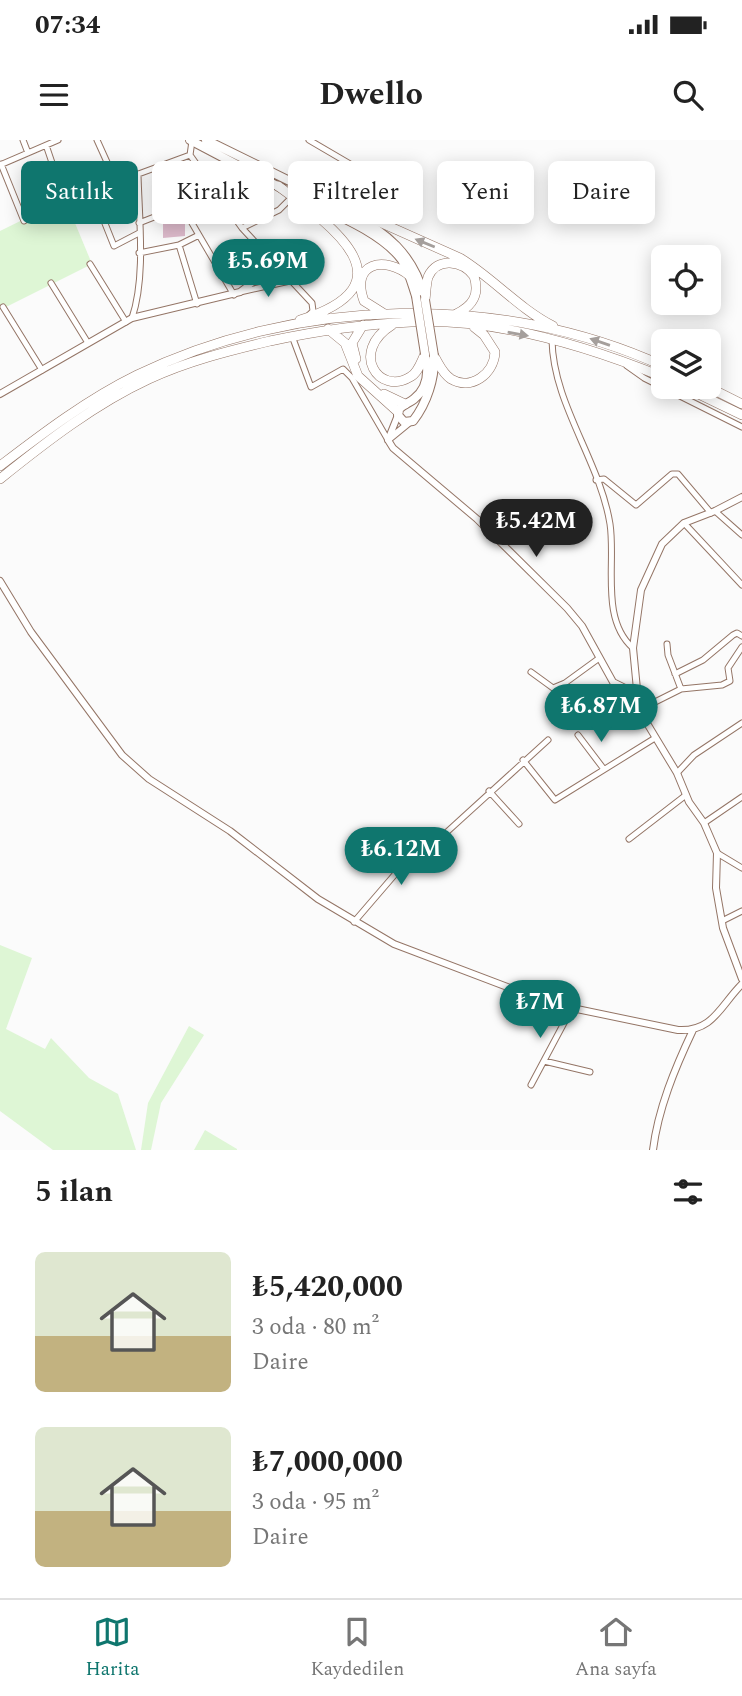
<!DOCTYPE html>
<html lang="tr">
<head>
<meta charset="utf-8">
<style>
  :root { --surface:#fff; --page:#f2f2f2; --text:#222; --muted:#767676; --line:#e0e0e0; --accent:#0f766e }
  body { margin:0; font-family:Spectral,serif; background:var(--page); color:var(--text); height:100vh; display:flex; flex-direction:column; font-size:26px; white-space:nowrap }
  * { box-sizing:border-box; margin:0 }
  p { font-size:23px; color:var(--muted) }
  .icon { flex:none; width:38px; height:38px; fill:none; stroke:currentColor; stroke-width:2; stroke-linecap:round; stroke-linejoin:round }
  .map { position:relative; height:1010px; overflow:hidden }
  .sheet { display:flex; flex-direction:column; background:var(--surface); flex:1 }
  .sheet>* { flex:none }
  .top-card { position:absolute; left:21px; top:21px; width:700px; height:63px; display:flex; gap:14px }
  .tools { position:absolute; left:651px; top:105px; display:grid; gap:14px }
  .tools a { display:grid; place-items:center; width:70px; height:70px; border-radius:10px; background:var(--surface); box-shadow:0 4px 18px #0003; font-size:35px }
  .price { position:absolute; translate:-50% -60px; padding:0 16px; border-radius:24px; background:var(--accent); color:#fff; font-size:23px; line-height:46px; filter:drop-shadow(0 2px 4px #0008) }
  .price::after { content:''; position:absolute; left:50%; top:42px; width:21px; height:16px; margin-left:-10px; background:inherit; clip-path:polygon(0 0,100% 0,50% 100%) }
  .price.selected { background:#222; color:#fff }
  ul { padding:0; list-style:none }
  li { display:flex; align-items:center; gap:21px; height:175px; padding:0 35px }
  li span { display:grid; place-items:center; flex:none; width:196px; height:140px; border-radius:10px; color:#555 }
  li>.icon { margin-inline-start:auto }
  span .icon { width:84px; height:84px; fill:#fffc; stroke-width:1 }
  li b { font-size:30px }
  h2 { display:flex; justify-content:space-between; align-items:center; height:84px; padding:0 35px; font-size:30px }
  .chip { padding:0 24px; border-radius:10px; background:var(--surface); box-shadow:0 4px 18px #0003; font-size:24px; line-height:63px }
  .chip.selected { background:var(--accent); color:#fff }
  .status { display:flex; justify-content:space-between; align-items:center; height:49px; padding:0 35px; background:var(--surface); direction:ltr }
  .status svg { height:19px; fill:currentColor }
  header { display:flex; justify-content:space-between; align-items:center; height:91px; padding:0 35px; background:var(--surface); font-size:32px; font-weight:700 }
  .tabs { display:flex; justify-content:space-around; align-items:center; height:98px; border-top:2px solid var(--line); background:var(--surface); font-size:19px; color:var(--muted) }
  .tabs a { display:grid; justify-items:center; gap:4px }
  .tabs .selected { color:var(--accent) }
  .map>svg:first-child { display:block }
  .green { fill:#def6d5 }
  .building { fill:#ddbacb }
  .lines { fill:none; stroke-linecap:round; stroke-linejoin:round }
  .minor-casing { stroke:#947566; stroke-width:7 }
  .tertiary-casing { stroke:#947566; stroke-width:8 }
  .primary-casing { stroke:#947566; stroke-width:10 }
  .trunk-casing { stroke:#947566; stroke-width:10 }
  .minor { stroke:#fff; stroke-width:5 }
  .tertiary { stroke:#fff; stroke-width:6 }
  .primary { stroke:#fff; stroke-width:8 }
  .trunk { stroke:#fff; stroke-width:9 }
  .primary-bridge-casing { stroke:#947566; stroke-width:10; stroke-linecap:butt }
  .primary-bridge { stroke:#fff; stroke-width:8 }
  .oneway { fill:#a59f9c }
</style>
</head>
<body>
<div class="status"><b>07:34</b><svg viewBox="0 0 49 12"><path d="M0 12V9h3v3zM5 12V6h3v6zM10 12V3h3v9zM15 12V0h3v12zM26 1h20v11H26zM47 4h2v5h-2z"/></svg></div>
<header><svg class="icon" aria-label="menu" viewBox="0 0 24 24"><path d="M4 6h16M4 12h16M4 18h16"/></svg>Dwello<svg class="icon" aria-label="search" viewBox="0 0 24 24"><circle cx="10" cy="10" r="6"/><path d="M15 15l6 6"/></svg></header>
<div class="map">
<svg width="742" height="1010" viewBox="0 0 742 1010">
  <rect width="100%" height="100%" fill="#fbfbfb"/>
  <!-- green -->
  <path class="green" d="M65,59L92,124L0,170V91Z
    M0,805L32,818L6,889L45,909L51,898L89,938L118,954L136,1010H53L0,971Z
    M189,886L204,895L161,963L151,1010H141L148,963Z
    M205,990L237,1009V1010H194Z"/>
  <!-- building -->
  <path class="building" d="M174,75L179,77V81H185V96L163,98V79Z"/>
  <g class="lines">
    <defs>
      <path id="minor" d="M23,0L28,13
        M97,0L116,42
        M309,0L350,24
        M192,1L190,15L242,88L312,163L313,171L309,175
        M46,5L65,61L190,15
        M1,24L24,81
        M0,25L58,0
        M92,51L114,106L139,93
        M182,66L234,155
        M139,83L218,52
        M242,88L279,70L294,55
        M179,105L197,164
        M139,113L179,105L199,95
        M90,124L126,182
        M51,143L88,203
        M240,152L290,141
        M3,167L42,230
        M132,178C146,137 139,78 138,34
        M292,196L311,247L343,229L352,238L388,300
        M552,200C553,264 600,321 610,384C616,423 600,479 633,508
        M627,226L644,238L742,287
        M596,340L604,339L636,365L672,334H678L711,373
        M715,371L742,395
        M684,383L742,445
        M667,504L668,515L681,549
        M531,532L553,548L565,543L598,519
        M675,534L703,520L733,495L737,493L742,496
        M639,570L681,549L722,545L730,541L728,528L742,507
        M578,595L603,628
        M523,620L555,660L655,598
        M677,633L694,615L742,583
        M489,651L519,684
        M704,683L742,657
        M629,699L686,655
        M717,713L742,728
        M722,781L742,771
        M354,782L428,696L437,701L548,600
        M544,921L590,932
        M531,945L572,868"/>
      <path id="tertiary" d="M0,254L132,178L240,152L274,126
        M398,275L388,300L410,282
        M388,300L393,308L477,379L567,468L582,486L613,542L625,548L638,568
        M742,357L715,371L684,383L662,404L641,450L633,508L639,570L677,633L689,662L704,683L717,713L716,748L723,788L742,839
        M0,441L31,492L122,615L149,639L230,691L318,759L394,804L531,856L572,868L678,890C713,892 720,866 742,844
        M653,1010C658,969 675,928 693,890"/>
      <path id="primary" d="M190,0L283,49
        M206,0L314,53
        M295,55C327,71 381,91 402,120C409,131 412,144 416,156
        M349,73C386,92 413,114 424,156
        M425,214C429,230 428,248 414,259C409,263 404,264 399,269L398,275L404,282L413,281C427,263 435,238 434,216"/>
      <path id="trunk" d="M278,46C333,86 414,144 300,180
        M310,51L460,118C493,138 518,168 553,186
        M425,160C426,152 426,144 428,137C437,116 463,121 474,136C480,155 473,166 456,174
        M383,173L364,161C350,123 384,115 410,136
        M392,185C349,212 379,256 410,237C418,233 421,222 425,214
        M328,189L345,203L358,236L398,272
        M434,216C439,224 442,233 451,239C471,251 494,234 495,212L484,195L474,187
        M356,219L352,203L363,185
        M684,247L742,275
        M708,247L742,264
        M384,254L405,264
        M0,326C43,293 88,259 137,235C298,157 501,152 663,226
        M0,339C46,302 95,264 149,239C188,221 228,211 270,201C317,191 363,184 411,182C494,178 587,206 663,237"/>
    </defs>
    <!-- minor casing -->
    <use href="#minor" class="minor-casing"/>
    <!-- tertiary casing -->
    <use href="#tertiary" class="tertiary-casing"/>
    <!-- primary casing -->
    <use href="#primary" class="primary-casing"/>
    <!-- trunk casing -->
    <use href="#trunk" class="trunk-casing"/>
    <!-- minor -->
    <use href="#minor" class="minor"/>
    <!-- tertiary -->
    <use href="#tertiary" class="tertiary"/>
    <!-- primary -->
    <use href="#primary" class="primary"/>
    <!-- trunk -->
    <use href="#trunk" class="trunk"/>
    <defs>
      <path id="primary-bridge" d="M416,156L425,214
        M425,160L434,216"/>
    </defs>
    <!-- primary-bridge casing -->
    <use href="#primary-bridge" class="primary-bridge-casing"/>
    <!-- primary-bridge -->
    <use href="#primary-bridge" class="primary-bridge"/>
  </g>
  <!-- one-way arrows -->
  <defs><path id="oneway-solid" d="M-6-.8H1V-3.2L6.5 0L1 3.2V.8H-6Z" transform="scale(1.75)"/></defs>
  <g class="oneway">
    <use href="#oneway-solid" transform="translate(425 103) rotate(-158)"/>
    <use href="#oneway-solid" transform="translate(518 194) rotate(10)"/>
    <use href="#oneway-solid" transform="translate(600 202) rotate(-161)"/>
  </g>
</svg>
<div class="tools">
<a><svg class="icon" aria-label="locate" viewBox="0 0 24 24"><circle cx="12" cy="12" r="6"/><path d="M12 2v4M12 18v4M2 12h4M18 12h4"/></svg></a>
<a><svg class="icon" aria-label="layers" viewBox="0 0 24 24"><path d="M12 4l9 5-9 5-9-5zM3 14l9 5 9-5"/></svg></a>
</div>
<b class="price" style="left:268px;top:159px">₺5.69M</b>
<b class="price selected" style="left:536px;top:419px">₺5.42M</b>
<b class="price" style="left:601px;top:604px">₺6.87M</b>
<b class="price" style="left:401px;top:747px">₺6.12M</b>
<b class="price" style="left:540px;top:900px">₺7M</b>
<div class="top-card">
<a class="chip selected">Satılık</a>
<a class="chip">Kiralık</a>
<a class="chip">Filtreler</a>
<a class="chip">Yeni</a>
<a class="chip">Daire</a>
</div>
</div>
<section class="sheet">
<h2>5 ilan<svg class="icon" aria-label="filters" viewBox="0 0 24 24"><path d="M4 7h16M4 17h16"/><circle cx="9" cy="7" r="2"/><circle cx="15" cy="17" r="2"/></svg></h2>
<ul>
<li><span style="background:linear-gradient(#dfe7d0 60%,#c2b280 0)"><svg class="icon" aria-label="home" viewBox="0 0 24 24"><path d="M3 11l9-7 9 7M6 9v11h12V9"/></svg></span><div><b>₺5,420,000</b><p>3 oda · 80 m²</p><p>Daire</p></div></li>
<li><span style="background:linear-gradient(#dfe7d0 60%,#c2b280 0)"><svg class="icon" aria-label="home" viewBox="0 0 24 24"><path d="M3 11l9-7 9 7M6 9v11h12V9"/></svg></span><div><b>₺7,000,000</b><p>3 oda · 95 m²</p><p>Daire</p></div></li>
</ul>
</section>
<nav class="tabs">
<a class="selected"><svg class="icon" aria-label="map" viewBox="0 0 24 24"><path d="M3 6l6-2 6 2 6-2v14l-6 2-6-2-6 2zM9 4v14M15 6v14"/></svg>Harita</a>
<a><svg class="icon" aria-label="saved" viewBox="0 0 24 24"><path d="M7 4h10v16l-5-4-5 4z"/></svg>Kaydedilen</a>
<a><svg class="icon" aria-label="home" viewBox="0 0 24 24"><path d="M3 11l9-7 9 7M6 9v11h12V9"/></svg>Ana sayfa</a>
</nav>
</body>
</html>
